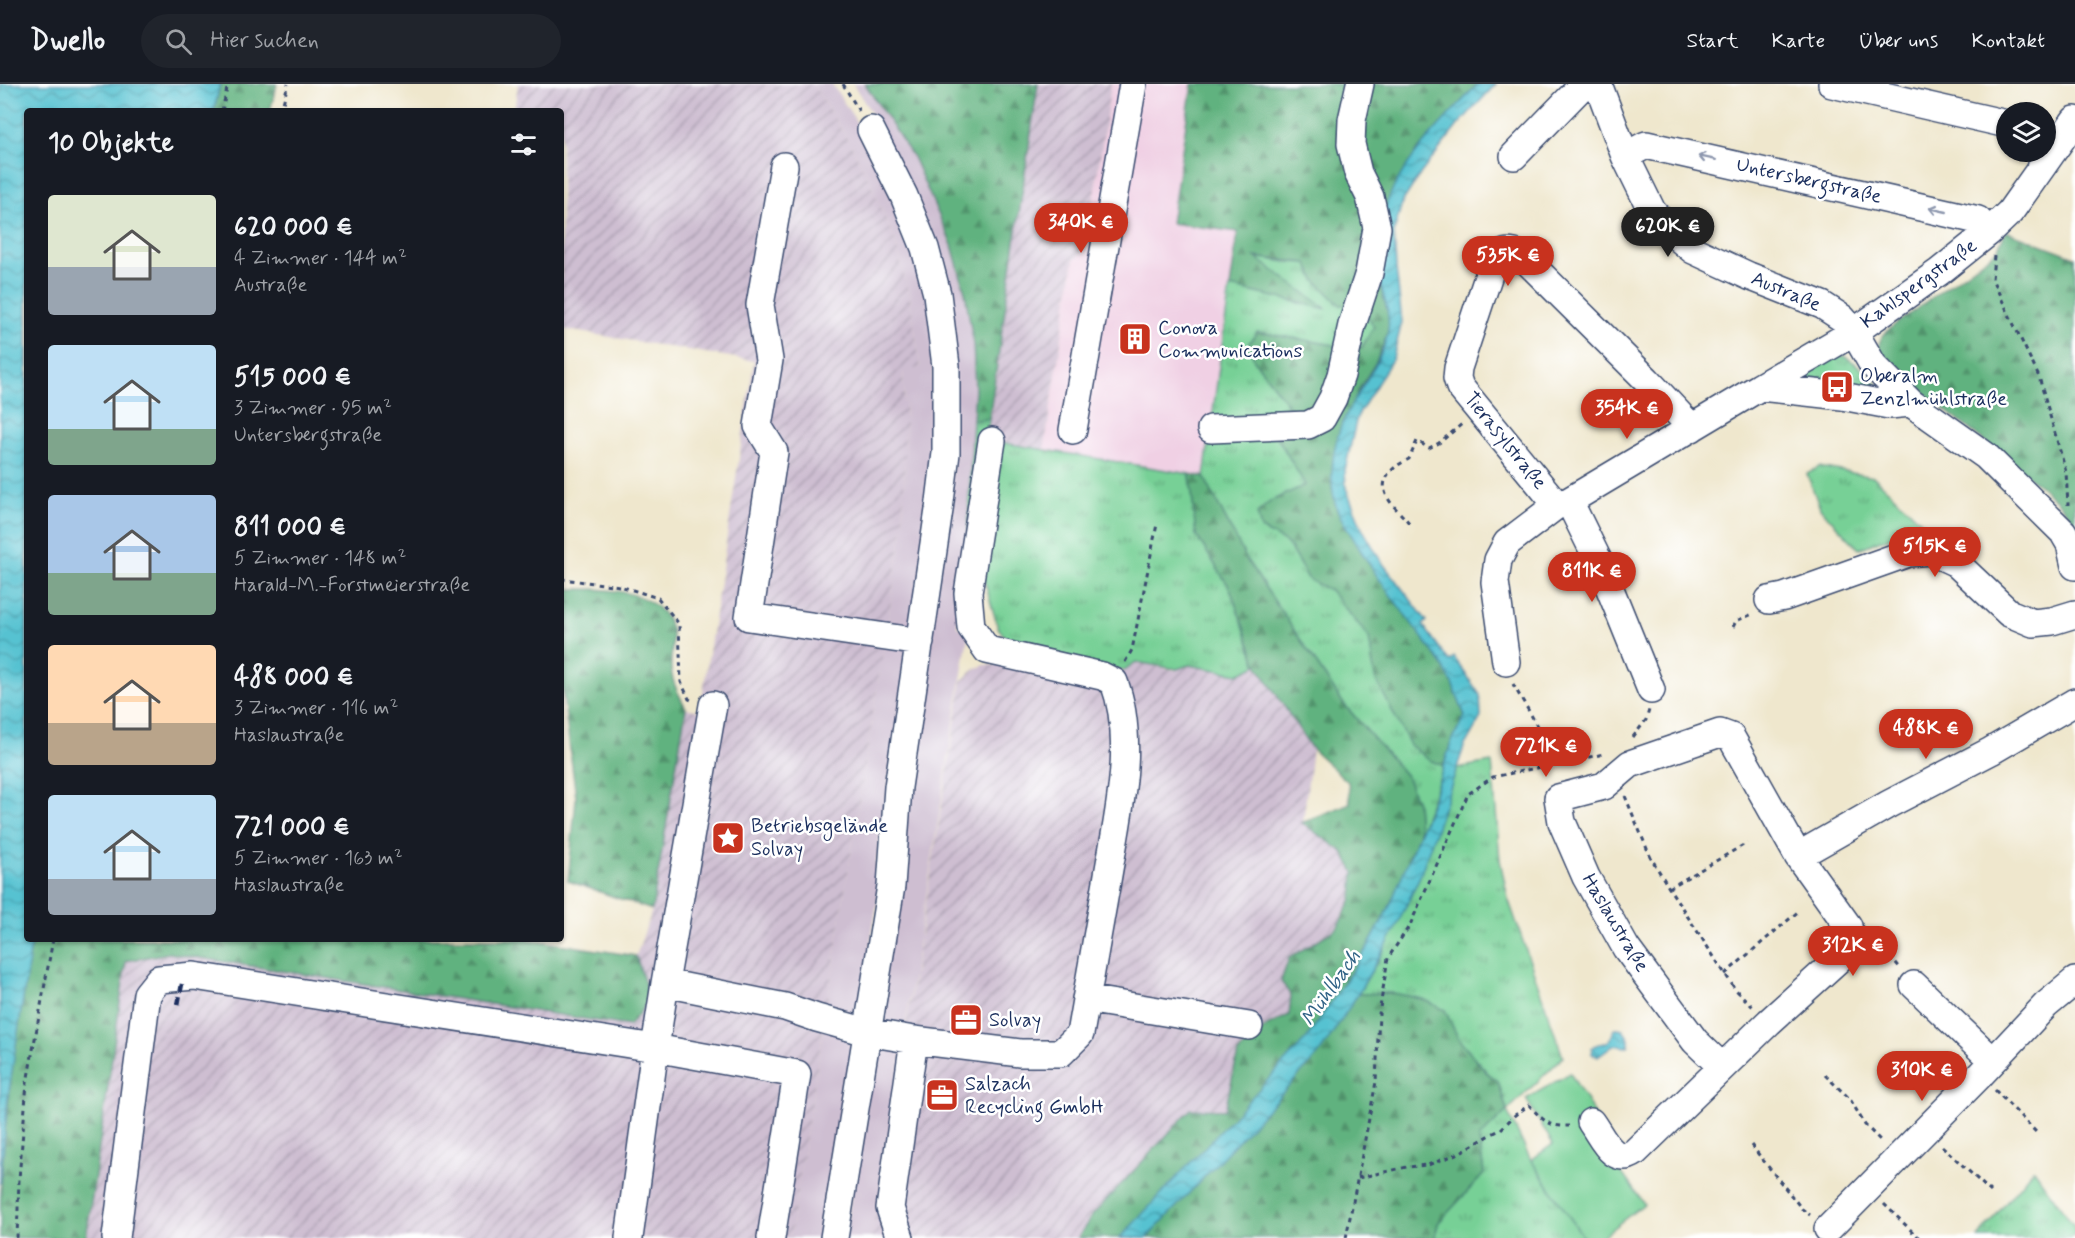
<!DOCTYPE html>
<html lang="de">
<head>
<meta charset="utf-8">
<style>
  :root { --surface:#171b24; --page:#20242c; --text:#f1f3f6; --muted:#9ea1a6; --line:#363941; --accent:#c8321e }
  body { margin:0; font-family:Mynerve,sans-serif; background:var(--page); color:var(--text); height:100vh; display:flex; flex-direction:column; font-size:22px; white-space:nowrap }
  * { box-sizing:border-box; margin:0 }
  p { font-size:20px; color:var(--muted) }
  .icon { flex:none; width:33px; height:33px; fill:none; stroke:currentColor; stroke-width:2; stroke-linecap:round; stroke-linejoin:round }
  .map { position:relative; flex:1; overflow:hidden }
  .drawer { position:absolute; left:24px; top:24px; width:540px; height:834px; display:flex; flex-direction:column; background:var(--surface); border-radius:6px; box-shadow:0 2px 4px #0004 }
  .drawer>* { flex:none }
  .tools { position:absolute; left:1996px; top:18px; display:grid; gap:12px }
  .tools a { display:grid; place-items:center; width:60px; height:60px; border-radius:50%; background:var(--surface); box-shadow:0 2px 4px #0004; font-size:30px }
  .price { position:absolute; translate:-50% -51px; padding:0 14px; border-radius:21px; background:var(--accent); color:#fff; font-size:20px; line-height:39px; filter:drop-shadow(0 2px 3px #0008) }
  .price::after { content:''; position:absolute; left:50%; top:36px; width:18px; height:14px; margin-left:-9px; background:inherit; clip-path:polygon(0 0,100% 0,50% 100%) }
  .price.on { background:#222; color:#fff }
  ul { padding:0; list-style:none }
  li { display:flex; align-items:center; gap:18px; height:150px; padding:0 24px }
  li span { display:grid; place-items:center; flex:none; width:168px; height:120px; border-radius:6px; color:#555 }
  li>.icon { margin-inline-start:auto }
  span .icon { width:72px; height:72px; fill:#fffc; stroke-width:1 }
  li b { font-size:26px }
  h2 { display:flex; justify-content:space-between; align-items:center; height:72px; padding:0 24px; font-size:26px }
  header { display:flex; align-items:center; gap:36px; box-sizing:border-box; height:84px; padding:0 30px; background:var(--surface); border-bottom:2px solid var(--line) }
  header strong { font-size:28px }
  nav { display:flex; gap:33px; margin-inline-start:auto; font-size:21px }
  .search { width:420px; height:54px; background:var(--page); display:flex; align-items:center; gap:15px; box-sizing:border-box; padding:0 21px; border-radius:33px; color:var(--muted); font-size:22px }
  .map>svg:first-child { display:block }
  .built { fill:#f0d0e4 }
  .industrial { fill:url(#industrial-furrows) }
  .railway { fill:#cebed1 }
  .grass { fill:url(#grass-tufts); stroke:#49807a; stroke-width:1.5 }
  .forest { fill:url(#forest-firs); stroke:#3e706e; stroke-width:1.5 }
  .pitch { fill:#77d096; stroke:#49807a; stroke-width:1.5 }
  .water { fill:url(#water-waves); stroke:#397898; stroke-width:1.5 }
  .lines { fill:none; stroke-linecap:round; stroke-linejoin:round }
  .minor-casing { stroke:#3b4b6f; stroke-width:30 }
  .path { stroke:#3b4b6f; stroke-width:3; stroke-dasharray:4.5 4.5; stroke-linecap:butt }
  .minor { stroke:#fff; stroke-width:27 }
  .rail { stroke:#1b2f5e; stroke-width:4.5; stroke-dasharray:9 4.5; stroke-linecap:butt }
  .oneway { stroke:#8d97ae }
  .labels { text-anchor:middle; dominant-baseline:central; stroke-width:5; stroke-linejoin:round; paint-order:stroke }
  .street-label { font-size:20px; fill:#1b2f5e; stroke:#fff }
  .poi-label { font-size:20px; fill:#1b2f5e; stroke:#fff; text-anchor:start }
  .water-label { font-size:21px; font-style:italic; fill:#306286; stroke:#fff }
</style>
</head>
<body>
<header>
<strong>Dwello</strong>
<div class="search"><svg class="icon" aria-label="search" viewBox="0 0 24 24"><circle cx="10" cy="10" r="6"/><path d="M15 15l6 6"/></svg>Hier suchen</div>
<nav><a>Start</a><a>Karte</a><a>Über uns</a><a>Kontakt</a></nav>
</header>
<div class="map">
<svg width="2075" height="1154" viewBox="0 0 2075 1154">
  <defs>
    <pattern id="industrial-furrows" width="10" height="10" patternUnits="userSpaceOnUse" patternTransform="scale(1.5)"><rect width="10" height="10" fill="#cebed1"/><path d="M-1 1l2-2M0 10L10 0M9 11l2-2" fill="none" stroke="#a69bad"/></pattern>
    <pattern id="grass-tufts" width="24" height="20" patternUnits="userSpaceOnUse" patternTransform="scale(1.5)"><rect width="24" height="20" fill="#77d096"/><path d="M3 7l-1-3M5 7V3M7 7l1-3M15 17l-1-3M17 17v-4M19 17l1-3" fill="none" stroke="#61a97e"/></pattern>
    <pattern id="forest-firs" width="22" height="20" patternUnits="userSpaceOnUse" patternTransform="scale(1.5)"><rect width="22" height="20" fill="#61b27f"/><path d="M5 1l3.5 6h-7zM16 11l3.5 6h-7z" fill="#4f916b"/></pattern>
    <pattern id="water-waves" width="16" height="10" patternUnits="userSpaceOnUse" patternTransform="scale(1.5)"><rect width="16" height="10" fill="#57c2d1"/><path d="M0 5q4-4 8 0t8 0" fill="none" stroke="#479ead"/></pattern>
  </defs>
  <rect width="100%" height="100%" fill="#fff"/>
  <filter id="ink" filterUnits="userSpaceOnUse"><feTurbulence type="fractalNoise" baseFrequency=".0167" numOctaves="2"/><feDisplacementMap in="SourceGraphic" scale="12" xChannelSelector="R" yChannelSelector="G"/><feConvolveMatrix kernelMatrix="1 2 1 2 8 2 1 2 1" color-interpolation-filters="sRGB"/></filter>
  <filter id="wash" filterUnits="userSpaceOnUse"><feTurbulence type="fractalNoise" baseFrequency=".008" numOctaves="4" result="noise"/><feDisplacementMap in="SourceGraphic" scale="24" xChannelSelector="R" yChannelSelector="G"/><feGaussianBlur stdDeviation="1.35" result="paint"/><feColorMatrix in="noise" values="0 0 0 0 0 0 0 0 0 0 0 0 0 0 0 0 0 1.4 0 .05"/><feComposite in="paint" operator="in"/></filter>
  <g filter="url(#wash)">
    <rect width="100%" height="100%" fill="#efe7cd"/>
    <!-- built -->
    <path class="built" d="M1111,0H1192L1171,139L1238,148L1204,393L1044,366L1074,176L1086,165Z"/>
    <!-- industrial -->
    <path class="industrial" d="M518,0H813L852,62L868,93L895,156L910,213L921,284L903,287L906,336L903,442L790,1154H86L126,877L169,869L629,942L650,915L636,872L652,826L686,624L700,627L754,277L561,245V27H514Z
      M1038,0H1111L1086,165L1074,176L1044,366L986,356Z
      M1136,578L1175,586L1189,581L1238,590L1257,581L1312,665L1303,739L1343,768L1354,788L1352,815L1337,844L1289,875L1291,911L1289,931L1267,942L1238,969L1225,1026L1191,1025L1091,1133L1078,1154H871L962,596L974,586L984,581L1005,580L1105,605L1124,586Z"/>
    <!-- railway -->
    <path class="railway" d="M813,0H832L856,37L903,127L933,230V412L876,781L881,794L824,1154H790L903,442L906,336L903,286L921,284L910,213L895,156L868,93L852,62Z
      M853,0H865L898,48L913,73L952,161L965,208L973,257L975,306L966,481L957,543L969,546L871,1154H845L954,371L911,106L873,32Z"/>
    <!-- grass -->
    <path class="grass" d="M1254,173L1286,178L1307,179L1315,196L1362,221L1374,243L1362,263L1352,264L1258,248L1254,276L1298,334L1275,350L1306,401L1271,417L1261,445L1287,459L1309,496L1330,506L1369,553L1375,594L1429,676L1444,682L1419,749L1417,719L1406,692L1343,619L1248,478L1204,393L1230,203L1325,224Z
      M1835,268C1854,275 1869,291 1882,306L1793,299Z
      M989,335L966,481L973,336Z
      M998,358L1190,390L1196,451L1230,504L1257,581L1238,590L1189,581L1177,585L1136,578L1124,586L1103,584L1021,566L1007,555L998,544L978,475Z
      M1819,383L1874,393L1927,443L1881,456L1859,465L1820,424L1807,390Z
      M1492,678L1500,776L1508,814L1563,973L1507,1027L1531,1076L1584,1154H1435L1438,1139L1484,1090L1479,1054L1507,1026L1498,997L1488,989L1459,956L1445,926L1422,915L1393,909L1358,910L1383,868L1420,792L1457,684Z
      M2033,1085L2075,1143V1150L2072,1154H1978Z"/>
    <!-- forest -->
    <path class="forest" d="M220,0H277L270,27H214Z
      M865,0H1038L989,335L973,336L975,306L973,257L965,208L952,161L913,73Z
      M1192,0H1478L1415,69L1377,189L1390,237L1387,251L1376,278L1358,307L1332,404L1337,426L1363,470L1441,579L1452,599L1465,632L1451,659L1444,682L1429,676L1410,661L1375,594L1369,553L1330,506L1309,496L1287,459L1261,445L1257,429L1271,417L1305,401L1275,349L1298,334L1254,276L1249,259L1257,248L1352,264L1362,263L1374,243L1362,221H1340L1315,196L1307,179L1255,173L1327,225L1230,203L1238,148L1171,139Z
      M2006,147L2075,173V440C2064,420 2042,404 2024,389C1985,356 1944,327 1906,294C1898,286 1881,277 1879,264C1878,256 1884,250 1889,245L1997,166Z
      M1190,390L1204,393L1248,478L1343,619L1406,692L1417,719L1419,749L1405,787L1388,826L1369,861L1342,902L1358,910L1393,909L1422,915L1445,926L1459,956L1487,989L1498,997L1507,1027L1479,1054L1484,1090L1438,1139L1435,1154H1078L1091,1133L1191,1025L1225,1026L1238,969L1267,942L1289,931L1291,912L1281,897L1289,874L1337,844L1352,815L1354,788L1343,768L1302,739L1350,719L1348,698L1312,665L1257,581L1230,504L1196,451Z
      M566,505C601,505 657,502 671,544C674,554 671,570 671,581C671,597 679,611 686,624L652,826L568,797L576,714L561,595V537Z
      M32,855H527L636,872L650,915L629,942L169,869L126,877L86,1154H0C0,1053 15,954 32,855Z"/>
    <!-- pitch -->
    <path class="pitch" d="M1570,989L1597,1034L1587,1040L1644,1120L1600,1154H1584L1531,1076L1553,1060L1526,1015Z"/>
    <!-- water -->
    <path class="water" d="M0,0H220L214,27H27V855H32L8,1014L0,1100Z
      M1478,0H1496L1459,40L1421,89L1403,117L1394,147L1396,184L1402,238L1393,274L1357,333L1345,386L1346,404L1362,444L1381,477L1427,537L1423,541L1449,577L1454,573L1480,611L1481,633L1464,663L1420,792L1395,846L1358,910L1319,970L1147,1154H1120L1307,954L1342,902L1369,861L1388,826L1433,716L1451,659L1465,632L1452,599L1441,579C1412,539 1380,500 1355,457C1349,447 1341,436 1337,425C1328,399 1332,370 1340,345C1352,311 1382,282 1388,247C1391,227 1381,209 1378,189C1377,183 1377,177 1377,171C1376,99 1433,49 1478,0Z
      M1618,944L1623,945L1629,955V961L1626,963L1613,961L1598,972L1592,970V964C1601,955 1610,965 1614,946Z"/>
  </g>
  <g filter="url(#ink)">
    <g class="lines">
      <defs>
        <path id="minor" d="M1598,0L1625,72L1652,127L1670,147L1693,166L1749,192L1822,221L1842,234L1854,248L1873,281L1911,319L1986,372L2063,448L2070,460L2075,482
          M1832,0L2007,40
          M1514,72L1584,0
          M1625,72L1646,61L1978,136L1989,148
          M784,82L760,221L769,276L758,342L774,368L749,533L920,558
          M1760,303L1854,248L1939,188L1989,148L2010,128L2075,36
          M1211,345L1308,341L1322,334L1333,314L1341,291L1352,241L1369,189L1377,144L1370,113L1358,89L1351,60L1352,36L1360,0
          M1073,346L1133,0
          M1569,417L1599,478L1651,606
          M1557,421L1460,303L1457,294L1458,284L1493,178C1501,167 1508,166 1521,171L1647,296L1692,344
          M1769,516L1784,513L1908,469L1930,467L1956,479L2009,529L2033,539L2052,537L2075,530
          M1506,578L1495,498L1498,476L1507,459L1557,421L1569,417L1760,303L1842,312L1889,321L1911,319
          M1798,772L1889,720L1991,667L2075,618
          M665,899L713,621
          M1914,901L1993,977
          M1086,915L1249,942
          M1591,1038C1602,1053 1613,1083 1635,1068L1769,938L1842,872C1849,861 1851,854 1848,842L1798,772L1731,653L1720,649L1630,680L1604,702L1558,714L1562,738L1586,793L1626,864L1695,957L1722,983
          M1828,1145L1980,991L2046,921L2075,897
          M116,1154L147,910L159,895L194,892L655,964L665,899L785,923L817,934L867,948L914,956L1020,969H1061L1080,950C1089,899 1098,848 1107,797C1117,735 1137,659 1114,598L1102,592L987,566L971,543L968,509L992,357
          M629,1154L655,964L797,990L771,1154
          M834,1154L891,802L898,703L939,426L946,369V282L937,210L925,164L904,112L871,46
          M900,1154L890,1124L914,956"/>
      </defs>
      <!-- minor casing -->
      <use href="#minor" class="minor-casing"/>
      <!-- path -->
      <path class="path" d="M843,0L859,27
        M222,27L228,0
        M281,27L288,0
        M1994,172L1992,195L2039,293L2066,388L2068,421
        M1409,439C1403,431 1394,424 1389,416C1376,396 1392,383 1409,375L1417,357L1429,364L1439,359L1462,340
        M561,495L620,502L658,514L679,540L681,598L689,615L691,616
        M1733,543L1736,537L1753,530
        M1125,578L1132,566L1157,440
        M1513,600C1522,618 1548,651 1543,672C1542,676 1539,681 1536,685
        M1633,653L1646,636L1649,626
        M1625,712L1650,772L1669,804L1735,905L1753,923
        M1669,804L1747,759
        M1873,851L1901,885
        M1725,890L1800,826
        M1825,991L1850,1015L1865,1041L1882,1058
        M1995,1006L2036,1048
        M1751,1061L1802,1125L1810,1131
        M1942,1062L1991,1108
        M1358,1094L1407,1083L1428,1081L1457,1070L1501,1045L1515,1031L1529,1021C1543,1036 1548,1043 1569,1042
        M1884,1120L1919,1154
        M17,1154L19,1095L27,999L53,855
        M1346,1154L1376,998L1379,930L1388,874L1410,841L1468,710L1493,693L1604,670"/>
      <!-- minor -->
      <use href="#minor" class="minor"/>
      <!-- rail -->
      <path class="rail" d="M178,921L182,900"/>
    </g>
    <!-- one-way arrows -->
    <defs><path id="oneway-shaft" d="M-6 0H5M1.5-3L5.5 0L1.5 3" fill="none" stroke-width="1.6" stroke-linecap="round" stroke-linejoin="round" transform="scale(1.5)"/></defs>
    <g class="oneway">
      <use href="#oneway-shaft" transform="translate(1707 74) rotate(-168)"/>
      <use href="#oneway-shaft" transform="translate(1938 126) rotate(-167)"/>
    </g>
  </g>
  <!-- icons -->
  <defs>
    <symbol id="building-square" viewBox="-11 -11 22 22"><rect x="-9" y="-9" width="18" height="18" rx="4" fill="#c8321e" stroke="#fff"/><path d="M-4-6H4V6H1V3H-1V6H-4ZM-2.5-4.3h1.7v1.8h-1.7ZM.8-4.3h1.7v1.8H.8ZM-2.5-1h1.7V.8h-1.7ZM.8-1h1.7V.8H.8Z" fill="#fff"/></symbol>
    <symbol id="bus-square" viewBox="-11 -11 22 22"><rect x="-9" y="-9" width="18" height="18" rx="4" fill="#c8321e" stroke="#fff"/><path d="M-5-6H5V4H4V6H2V4H-2V6H-4V4H-5ZM-3.5-4V0h7V-4ZM-3.5 1.2v1.5H-2V1.2ZM2 1.2v1.5H3.5V1.2Z" fill="#fff"/></symbol>
    <symbol id="sight-square" viewBox="-11 -11 22 22"><rect x="-9" y="-9" width="18" height="18" rx="4" fill="#c8321e" stroke="#fff"/><path d="M0-6L1.8-2.2L6-1.7L2.9 1.2L3.7 5.4L0 3.3L-3.7 5.4L-2.9 1.2L-6-1.7L-1.8-2.2Z" fill="#fff"/></symbol>
    <symbol id="office-square" viewBox="-11 -11 22 22"><rect x="-9" y="-9" width="18" height="18" rx="4" fill="#c8321e" stroke="#fff"/><path d="M-6-3h4V-5.5h4V-3h4V5H-6ZM-1-4.5V-3h2v-1.5ZM-6 0V1H6V0Z" fill="#fff"/></symbol>
  </defs>
  <g fill-rule="evenodd">
    <use href="#building-square" x="1116" y="236" width="38" height="38"/>
    <use href="#bus-square" x="1818" y="284" width="38" height="38"/>
    <use href="#sight-square" x="709" y="735" width="38" height="38"/>
    <use href="#office-square" x="947" y="917" width="38" height="38"/>
    <use href="#office-square" x="923" y="992" width="38" height="38"/>
  </g>
  <g class="labels">
    <!-- street labels -->
    <g class="street-label">
      <text transform="translate(1809 97) rotate(13)">Untersbergstraße</text>
      <text transform="translate(1919 200) rotate(-36)">Kahlspergstraße</text>
      <text transform="translate(1786 208) rotate(23)">Austraße</text>
      <text transform="translate(1505 357) rotate(51)">Tierasylstraße</text>
      <text transform="translate(1615 839) rotate(59)">Haslaustraße</text>
    </g>
    <!-- poi labels -->
    <g class="poi-label">
      <text x="1158" y="244">Conova<tspan x="1158" dy="23">Communications</tspan></text>
      <text x="1860" y="292">Oberalm<tspan x="1860" dy="23">Zenzlmühlstraße</tspan></text>
      <text x="751" y="742">Betriebsgelände<tspan x="751" dy="23">Solvay</tspan></text>
      <text x="989" y="936">Solvay</text>
      <text x="965" y="1000">Salzach<tspan x="965" dy="23">Recycling GmbH</tspan></text>
    </g>
    <!-- water labels -->
    <g class="water-label">
      <text transform="translate(1331 904) rotate(-55)">Mühlbach</text>
    </g>
  </g>
</svg>
<div class="tools">
<a><svg class="icon" aria-label="layers" viewBox="0 0 24 24"><path d="M12 4l9 5-9 5-9-5zM3 14l9 5 9-5"/></svg></a>
</div>
<b class="price" style="left:1081px;top:170px">340K €</b>
<b class="price on" style="left:1668px;top:174px">620K €</b>
<b class="price" style="left:1508px;top:203px">535K €</b>
<b class="price" style="left:1627px;top:356px">354K €</b>
<b class="price" style="left:1935px;top:494px">515K €</b>
<b class="price" style="left:1592px;top:519px">811K €</b>
<b class="price" style="left:1926px;top:676px">488K €</b>
<b class="price" style="left:1546px;top:694px">721K €</b>
<b class="price" style="left:1853px;top:893px">312K €</b>
<b class="price" style="left:1922px;top:1018px">310K €</b>
<section class="drawer">
<h2>10 Objekte<svg class="icon" aria-label="filters" viewBox="0 0 24 24"><path d="M4 7h16M4 17h16"/><circle cx="9" cy="7" r="2"/><circle cx="15" cy="17" r="2"/></svg></h2>
<ul>
<li><span style="background:linear-gradient(#dfe7d0 60%,#9aa5b1 0)"><svg class="icon" aria-label="home" viewBox="0 0 24 24"><path d="M3 11l9-7 9 7M6 9v11h12V9"/></svg></span><div><b>620 000 €</b><p>4 Zimmer · 144 m²</p><p>Austraße</p></div></li>
<li><span style="background:linear-gradient(#bfe0f5 70%,#7fa58c 0)"><svg class="icon" aria-label="home" viewBox="0 0 24 24"><path d="M3 11l9-7 9 7M6 9v11h12V9"/></svg></span><div><b>515 000 €</b><p>3 Zimmer · 95 m²</p><p>Untersbergstraße</p></div></li>
<li><span style="background:linear-gradient(#a9c7e8 65%,#7fa58c 0)"><svg class="icon" aria-label="home" viewBox="0 0 24 24"><path d="M3 11l9-7 9 7M6 9v11h12V9"/></svg></span><div><b>811 000 €</b><p>5 Zimmer · 148 m²</p><p>Harald-M.-Forstmeierstraße</p></div></li>
<li><span style="background:linear-gradient(#ffd9b3 65%,#b9a48a 0)"><svg class="icon" aria-label="home" viewBox="0 0 24 24"><path d="M3 11l9-7 9 7M6 9v11h12V9"/></svg></span><div><b>488 000 €</b><p>3 Zimmer · 116 m²</p><p>Haslaustraße</p></div></li>
<li><span style="background:linear-gradient(#bfe0f5 70%,#9aa5b1 0)"><svg class="icon" aria-label="home" viewBox="0 0 24 24"><path d="M3 11l9-7 9 7M6 9v11h12V9"/></svg></span><div><b>721 000 €</b><p>5 Zimmer · 163 m²</p><p>Haslaustraße</p></div></li>
</ul>
</section>
</div>
</body>
</html>
